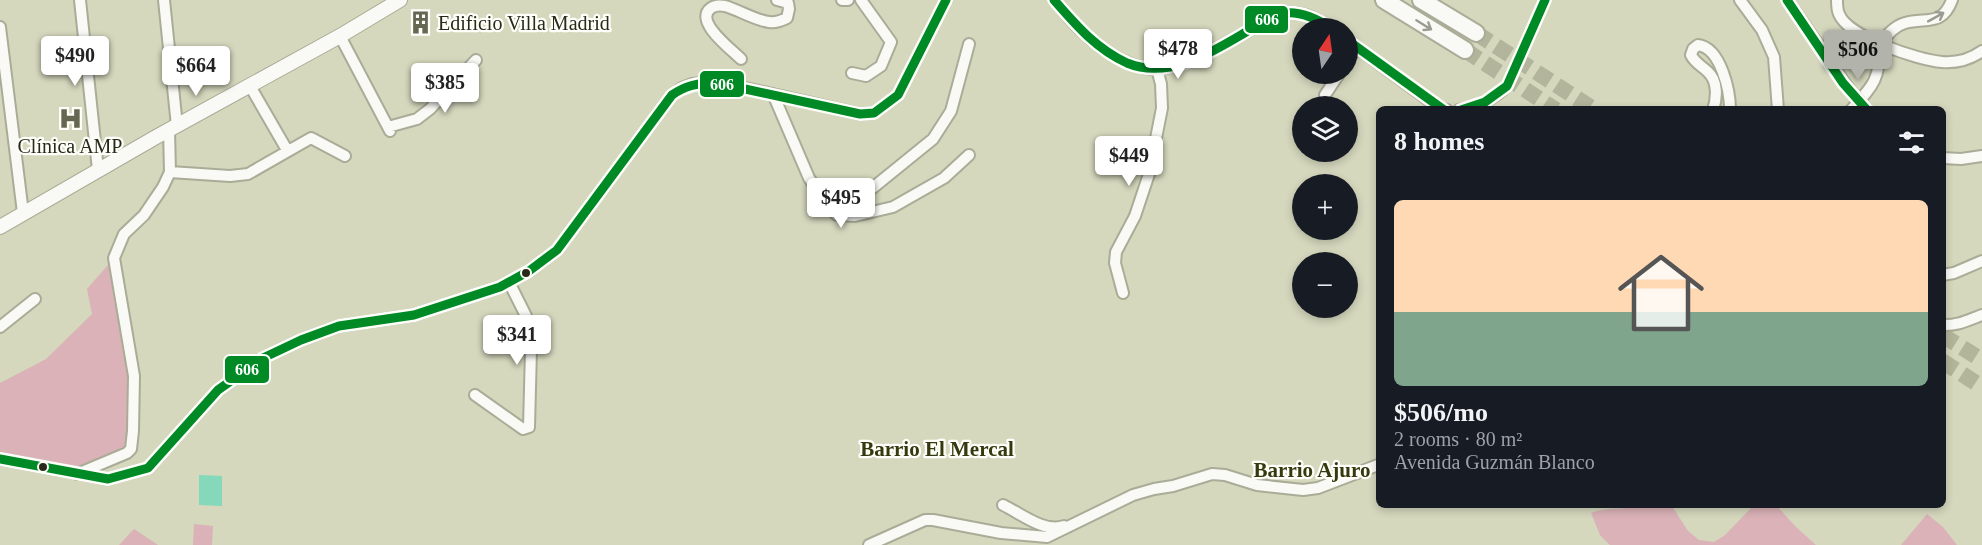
<!DOCTYPE html>
<html lang="en">
<head>
<meta charset="utf-8">
<style>
  :root { --surface:#171b24; --page:#20242c; --text:#f1f3f6; --muted:#9ea1a6; --accent:#b2b4ac }
  body { margin:0; font-family:"Times New Roman",serif; background:var(--page); color:var(--text); height:100vh; display:flex; flex-direction:column; font-size:22px; white-space:nowrap }
  * { box-sizing:border-box; margin:0 }
  p { font-size:20px; color:var(--muted) }
  .icon { flex:none; width:33px; height:33px; fill:none; stroke:currentColor; stroke-width:2; stroke-linecap:round; stroke-linejoin:round }
  .map { position:relative; flex:1; overflow:hidden }
  .side { position:absolute; left:1376px; top:106px; width:570px; height:402px; display:flex; flex-direction:column; background:var(--surface); border-radius:9px; box-shadow:0 3px 9px #0003 }
  .side>* { flex:none }
  .needle { width:39px; rotate:13deg }
  .buttons { position:absolute; left:1292px; top:18px; display:grid; gap:12px }
  .buttons a { display:grid; place-items:center; width:66px; height:66px; border-radius:50%; background:var(--surface); box-shadow:0 3px 9px #0003; font-size:30px }
  .price { position:absolute; translate:-50% -51px; padding:0 14px; border-radius:6px; background:#fff; color:#222; font-size:20px; line-height:39px; filter:drop-shadow(0 2px 3px #0008) }
  .price::after { content:''; position:absolute; left:50%; top:36px; width:18px; height:14px; margin-left:-9px; background:inherit; clip-path:polygon(0 0,100% 0,50% 100%) }
  .price.current { background:var(--accent); color:#111 }
  ul { padding:0; list-style:none }
  li { display:grid; align-content:center; gap:12px; height:318px; padding:0 18px }
  li span { display:grid; place-items:center; height:186px; border-radius:9px; color:#555 }
  li>.icon { margin-inline-start:auto }
  span .icon { width:108px; height:108px; fill:#fffc; stroke-width:1 }
  li b { font-size:26px }
  h2 { display:flex; justify-content:space-between; align-items:center; height:72px; padding:0 18px; font-size:26px }
  .map>svg:first-child { display:block }
  .green { fill:#dab2b8 }
  .water { fill:#86d8ba }
  .lines { fill:none; stroke-linecap:round; stroke-linejoin:round }
  .highway-tunnel { stroke:#b2b59c; stroke-width:16; stroke-dasharray:16 8; stroke-linecap:butt }
  .minor-casing { stroke:#aaac97; stroke-width:14 }
  .major-casing { stroke:#aaac97; stroke-width:16 }
  .highway-casing { stroke:#aaac97; stroke-width:20 }
  .minor { stroke:#f9f9f5; stroke-width:10 }
  .major { stroke:#f9f9f5; stroke-width:14 }
  .highway { stroke:#f9f9f5; stroke-width:16 }
  .minor-bridge-casing { stroke:#aaac97; stroke-width:14; stroke-linecap:butt }
  .minor-bridge { stroke:#f9f9f5; stroke-width:10 }
  .bus-1-casing { stroke:#fefffa; stroke-width:14 }
  .bus-1 { stroke:#008a26; stroke-width:9 }
  .oneway { stroke:#9b9c91 }
  .bus-dot { fill:#282a17; stroke:#fefffa; stroke-width:2 }
  .labels { text-anchor:middle; dominant-baseline:central; stroke-width:4.5; stroke-linejoin:round; paint-order:stroke }
  .poi-label { font-size:20px; fill:#282a17; stroke:#fefffa; text-anchor:start }
  .neighbourhood-label { font-size:21px; font-weight:bold; fill:#36390d; stroke:#fefffa }
  .line-badge { stroke:#fefffa; stroke-width:2 }
  .badge-label { font-size:16px; text-anchor:middle; font-weight:bold; fill:#fff }
</style>
</head>
<body>
<div class="map">
<svg width="1982" height="545" viewBox="0 0 1982 545">
  <rect width="100%" height="100%" fill="#d5d8bd"/>
  <!-- green -->
  <path class="green" d="M114,258L134,376L131,449L77,474L0,459V383L46,359L92,314L87,289Z
    M1638,506H1672L1688,531L1699,540L1714,542L1725,535L1753,506H1777L1795,526L1816,545H1610L1600,535L1591,513C1605,507 1622,510 1638,506Z
    M1927,514L1943,527L1957,545H1901Z
    M194,524L213,526L212,545H193Z
    M134,529L158,545H119Z"/>
  <!-- water -->
  <path class="water" d="M199,475L222,476V506L199,505Z"/>
  <g class="lines">
    <!-- highway-tunnel -->
    <path class="highway-tunnel" d="M1476,33L1595,110
      M1465,50L1556,110
      M1942,335L1982,360
      M1942,361L1982,387"/>
    <defs>
      <path id="minor" d="M80,0L98,170
        M164,0L177,126
        M842,0H848
        M1054,0C1064,11 1073,24 1085,34C1103,51 1131,70 1157,69C1190,68 1247,31 1277,14C1299,10 1313,16 1331,28
        M1740,0L1762,30L1774,57L1778,110
        M1787,0L1852,93
        M1837,0C1837,4 1837,10 1839,14C1848,37 1918,60 1942,62C1956,63 1971,59 1982,51
        M0,27L23,213
        M340,36L390,131
        M1347,40L1434,104L1441,109L1447,110
        M1880,44C1886,36 1894,26 1905,23C1926,17 1942,27 1952,0
        M741,59C732,50 693,21 711,8C715,5 720,5 725,6C739,10 754,20 769,22C776,23 781,21 787,18L789,9L788,3L777,0
        M1347,62L1357,47
        M852,73L866,76L881,66L891,42L861,0
        M250,86L287,150
        M773,94L809,178L830,209L837,215L855,216L893,207L944,178L969,155
        M1325,95L1339,74
        M1459,110C1477,107 1494,99 1507,86L1545,0
        M1713,110C1717,98 1718,81 1708,72C1702,66 1695,63 1691,55L1693,49L1698,45C1721,48 1730,91 1730,110
        M1851,110C1874,85 1880,79 1880,44
        M388,127L417,119L430,109L476,60
        M1942,158L1961,159L1982,156
        M170,172L230,176L248,174L311,138L345,156
        M830,209L859,199L933,139L951,111L969,44
        M1942,275L1954,273L1982,261
        M1123,293L1115,263L1116,252L1135,216L1149,174L1162,108L1161,84L1157,69
        M1942,325C1958,326 1968,320 1982,315
        M0,327L35,299
        M475,395L523,429L529,427L531,349L526,316L509,282
        M0,459L108,479L148,468L218,390L263,358L301,340L339,326L414,315L500,287L529,271L557,250L672,95L682,88L692,84L713,82L732,85L860,114L874,113L898,95L946,0
        M77,474L127,453L131,449L133,431L134,376L114,258L124,234L144,215L163,187L170,172L169,130
        M1003,505C1020,513 1044,533 1064,526
        M869,545L925,520H933L1001,533L1047,537L1133,495L1154,489L1173,486L1212,474L1225,475L1257,485L1303,490L1318,488L1378,465"/>
      <path id="major" d="M0,227L156,137L340,36L400,0"/>
      <path id="highway" d="M1384,0L1465,50
        M1421,0L1476,33"/>
    </defs>
    <!-- minor casing -->
    <use href="#minor" class="minor-casing"/>
    <!-- major casing -->
    <use href="#major" class="major-casing"/>
    <!-- highway casing -->
    <use href="#highway" class="highway-casing"/>
    <!-- minor -->
    <use href="#minor" class="minor"/>
    <!-- major -->
    <use href="#major" class="major"/>
    <!-- highway -->
    <use href="#highway" class="highway"/>
    <defs>
      <path id="minor-bridge" d="M1852,93L1867,110"/>
    </defs>
    <!-- minor-bridge casing -->
    <use href="#minor-bridge" class="minor-bridge-casing"/>
    <!-- minor-bridge -->
    <use href="#minor-bridge" class="minor-bridge"/>
    <defs>
      <path id="bus-1" d="M1054,0C1075,24 1096,49 1127,63C1170,81 1215,50 1251,29C1260,24 1269,16 1279,14C1298,9 1316,18 1331,28
        M1787,0L1843,83L1867,110
        M1347,40L1444,110
        M1461,110L1485,102L1507,86L1545,0
        M0,459L108,479L148,468L218,390L263,358L301,340L339,326L414,315L500,287L529,271L557,250L672,95C686,85 697,84 713,82L860,114L874,113L898,95L946,0"/>
    </defs>
    <!-- bus-1 casing -->
    <use href="#bus-1" class="bus-1-casing"/>
    <!-- bus-1 -->
    <use href="#bus-1" class="bus-1"/>
  </g>
  <!-- one-way arrows -->
  <defs><path id="oneway-shaft" d="M-6 0H5M1.5-3L5.5 0L1.5 3" fill="none" stroke-width="1.6" stroke-linecap="round" stroke-linejoin="round" transform="scale(1.5)"/></defs>
  <g class="oneway">
    <use href="#oneway-shaft" transform="translate(1936 17) rotate(-29)"/>
    <use href="#oneway-shaft" transform="translate(1424 25) rotate(32)"/>
  </g>
  <!-- icons -->
  <defs>
    <symbol id="building-bare" viewBox="-9 -9 18 18"><path d="M-4-6H4V6H1V3H-1V6H-4ZM-2.5-4.3h1.7v1.8h-1.7ZM.8-4.3h1.7v1.8H.8ZM-2.5-1h1.7V.8h-1.7ZM.8-1h1.7V.8H.8Z" fill="#656751" stroke="#fefffa" stroke-width="2.5" paint-order="stroke"/></symbol>
    <symbol id="hospital-bare" viewBox="-9 -9 18 18"><path d="M-5-5h3v3.5h4V-5h3V5h-3V1.5h-4V5h-3Z" fill="#656751" stroke="#fefffa" stroke-width="2.5" paint-order="stroke"/></symbol>
  </defs>
  <g fill-rule="evenodd">
    <use href="#building-bare" x="404" y="6" width="33" height="33"/>
    <use href="#hospital-bare" x="54" y="102" width="33" height="33"/>
  </g>
  <!-- markers -->
  <g class="bus-dot">
    <circle cx="526" cy="273" r="5"/>
    <circle cx="43" cy="467" r="5"/>
  </g>
  <g class="labels">
    <!-- poi labels -->
    <g class="poi-label">
      <text x="438" y="23">Edificio Villa Madrid</text>
      <text x="70" y="146" text-anchor="middle">Clínica AMP</text>
    </g>
    <!-- neighbourhood labels -->
    <g class="neighbourhood-label">
      <text x="937" y="449">Barrio El Mercal</text>
      <text x="1312" y="470">Barrio Ajuro</text>
    </g>
  </g>
  <g class="line-badge">
    <rect x="1244" y="5" width="45" height="29" rx="6" fill="#008a26"/>
    <rect x="699" y="70" width="46" height="28" rx="6" fill="#008a26"/>
    <rect x="224" y="355" width="46" height="29" rx="6" fill="#008a26"/>
  </g>
  <g class="badge-label">
    <text x="1267" y="25">606</text>
    <text x="722" y="90">606</text>
    <text x="247" y="375">606</text>
  </g>
</svg>
<div class="buttons">
<a><svg class="needle" viewBox="-14 -14 28 28"><path d="M0-13l5 13h-10z" fill="#e53935"/><path d="M0 13l5-13h-10z" fill="#9ea1a6"/></svg></a>
<a><svg class="icon" aria-label="layers" viewBox="0 0 24 24"><path d="M12 4l9 5-9 5-9-5zM3 14l9 5 9-5"/></svg></a>
<a>+</a>
<a>−</a>
</div>
<b class="price" style="left:1178px;top:80px">$478</b>
<b class="price current" style="left:1858px;top:81px">$506</b>
<b class="price" style="left:75px;top:87px">$490</b>
<b class="price" style="left:196px;top:97px">$664</b>
<b class="price" style="left:445px;top:114px">$385</b>
<b class="price" style="left:1129px;top:187px">$449</b>
<b class="price" style="left:841px;top:229px">$495</b>
<b class="price" style="left:517px;top:366px">$341</b>
<section class="side">
<h2>8 homes<svg class="icon" aria-label="filters" viewBox="0 0 24 24"><path d="M4 7h16M4 17h16"/><circle cx="9" cy="7" r="2"/><circle cx="15" cy="17" r="2"/></svg></h2>
<ul>
<li><span style="background:linear-gradient(#ffd9b3 60%,#7fa58c 0)"><svg class="icon" aria-label="home" viewBox="0 0 24 24"><path d="M3 11l9-7 9 7M6 9v11h12V9"/></svg></span><div><b>$506/mo</b><p>2 rooms · 80 m²</p><p>Avenida Guzmán Blanco</p></div></li>
</ul>
</section>
</div>
</body>
</html>
